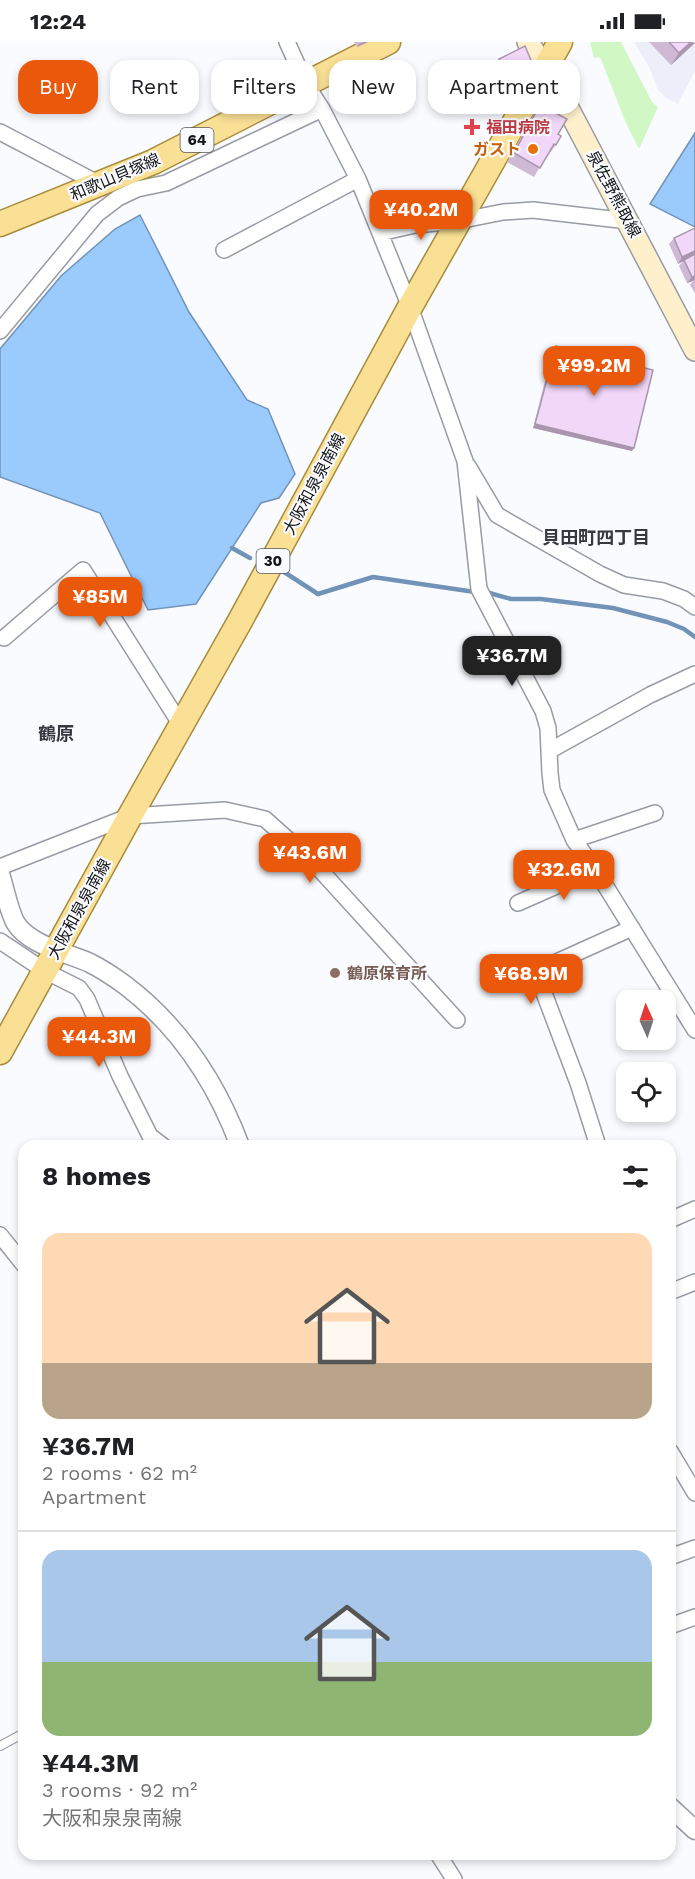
<!DOCTYPE html>
<html lang="en">
<head>
<meta charset="utf-8">
<style>
  :root { --surface:#fff; --page:#f2f2f2; --text:#202124; --muted:#757577; --line:#e0e0e0; --accent:#ea580c }
  body { margin:0; font-family:"Work Sans","Noto Sans JP",sans-serif; background:var(--page); color:var(--text); height:100vh; display:flex; flex-direction:column; font-size:22px; white-space:nowrap }
  * { box-sizing:border-box; margin:0 }
  p { font-size:20px; color:var(--muted) }
  .icon { flex:none; width:33px; height:33px; fill:none; stroke:currentColor; stroke-width:2; stroke-linecap:round; stroke-linejoin:round }
  .map { position:relative; flex:1; overflow:hidden }
  .drawer { position:absolute; left:18px; top:1098px; width:658px; height:720px; display:flex; flex-direction:column; background:var(--surface); border-radius:18px; box-shadow:0 3px 9px #0003 }
  .drawer>* { flex:none }
  .banner { position:absolute; left:18px; top:18px; width:660px; height:54px; display:flex; gap:12px }
  .needle { width:39px; rotate:357deg }
  .fabs { position:absolute; left:616px; top:948px; display:grid; gap:12px }
  .fabs a { display:grid; place-items:center; width:60px; height:60px; border-radius:12px; background:var(--surface); box-shadow:0 3px 9px #0003; font-size:30px }
  .price { position:absolute; translate:-50% -51px; padding:0 14px; border-radius:12px; background:var(--accent); color:#fff; font-size:20px; line-height:39px; filter:drop-shadow(0 2px 3px #0008) }
  .price::after { content:''; position:absolute; left:50%; top:36px; width:18px; height:14px; margin-left:-9px; background:inherit; clip-path:polygon(0 0,100% 0,50% 100%) }
  .price.selected { background:#222; color:#fff }
  ul { padding:0; list-style:none }
  li { display:grid; align-content:center; gap:12px; height:318px; padding:0 24px }
  li+li { border-top:2px solid var(--line) }
  li span { display:grid; place-items:center; height:186px; border-radius:18px; color:#555 }
  li>.icon { margin-inline-start:auto }
  span .icon { width:108px; height:108px; fill:#fffc; stroke-width:1 }
  li b { font-size:26px }
  h2 { display:flex; justify-content:space-between; align-items:center; height:72px; padding:0 24px; font-size:26px }
  .chip { padding:0 21px; border-radius:18px; background:var(--surface); box-shadow:0 3px 9px #0003; font-size:21px; line-height:54px }
  .chip.selected { background:var(--accent); color:#fff }
  .status { display:flex; justify-content:space-between; align-items:center; height:42px; padding:0 30px; background:var(--surface); direction:ltr }
  .status svg { height:16px; fill:currentColor }
  .map>svg:first-child { display:block }
  .built { fill:#eceff9 }
  .green { fill:#d0f7c4 }
  .water { fill:#9bcafd; stroke:#7293b8; stroke-width:1.5 }
  .lines { fill:none; stroke-linecap:round; stroke-linejoin:round }
  .stream { stroke:#7293b8; stroke-width:4.5 }
  .service-casing { stroke:#989ba4; stroke-width:10 }
  .minor-casing { stroke:#989ba4; stroke-width:18 }
  .tertiary-casing { stroke:#989ba4; stroke-width:21 }
  .secondary-casing { stroke:#989ba4; stroke-width:24 }
  .primary-casing { stroke:#a78c3b; stroke-width:27 }
  .service { stroke:#fff; stroke-width:8 }
  .minor { stroke:#fff; stroke-width:15 }
  .tertiary { stroke:#fff; stroke-width:18 }
  .secondary { stroke:#fdf0ca; stroke-width:21 }
  .primary { stroke:#fae095; stroke-width:24 }
  .wall { fill:#cfb9d5 }
  .shaded-wall { fill:#a996ae }
  .building { fill:#f1d7f8; stroke:#a996ae; stroke-width:1.5 }
  .health-dot { fill:#e0444e; stroke:#fafbff; stroke-width:2 }
  .food-dot { fill:#e8710a; stroke:#fafbff; stroke-width:2 }
  .education-dot { fill:#8d6e63; stroke:#fafbff; stroke-width:2 }
  .labels { text-anchor:middle; dominant-baseline:central; stroke-width:4.5; stroke-linejoin:round; paint-order:stroke }
  .shield { fill:#fafbff; stroke:#58595d; stroke-width:1.5 }
  .shield-label { font-size:15px; font-weight:bold; fill:#131417 }
  .health-label { font-size:16px; font-weight:bold; fill:#be3a42; stroke:#fafbff; text-anchor:start }
  .food-label { font-size:16px; font-weight:bold; fill:#c56008; stroke:#fafbff; text-anchor:end }
  .street-label { font-size:16px; fill:#131417; stroke:#fafbff }
  .education-label { font-size:16px; font-weight:bold; fill:#785e54; stroke:#fafbff; text-anchor:start }
  .neighbourhood-label { font-size:18px; font-weight:bold; fill:#363940; stroke:#fafbff }
</style>
</head>
<body>
<div class="status"><b>12:24</b><svg viewBox="0 0 49 12"><path d="M0 12V9h3v3zM5 12V6h3v6zM10 12V3h3v9zM15 12V0h3v12zM26 1h20v11H26zM47 4h2v5h-2z"/></svg></div>
<div class="map">
<svg width="695" height="1837" viewBox="0 0 695 1837">
  <rect width="100%" height="100%" fill="#fafbff"/>
  <!-- built -->
  <path class="built" d="M634,0H695V29L678,62L666,56L658,48L649,25Z"/>
  <!-- green -->
  <path class="green" d="M590,0H621L652,60L658,65L639,107L626,81L600,15L594,16Z"/>
  <!-- water -->
  <path class="water" d="M695,91V185L650,162Z
    M140,173L189,270L247,358L268,367L295,432L279,456L261,461L196,562L148,568L100,471L0,435V307L61,234L115,187Z"/>
  <g class="lines">
    <!-- stream -->
    <path class="stream" d="M232,506L250,516
      M281,528L318,552L373,535L475,550
      M486,550L511,557H541L613,566L667,580L684,587L695,595"/>
    <defs>
      <path id="service" d="M0,1704L24,1691"/>
      <path id="minor" d="M287,0L306,42L322,67L358,137L410,265L465,419L479,547L543,669L548,686L550,731L552,748L574,798L595,827L695,988
        M0,90L101,143
        M380,191L415,183L458,179L503,170L533,168L628,179
        M224,208L358,137
        M0,289L97,172L118,156L137,147L166,141L322,67
        M468,424L497,473L600,532L624,543L663,549L684,557L695,565
        M4,596L83,528L181,683
        M549,709L650,653L695,632
        M574,798L655,771
        M0,825L130,774L225,768L265,777L312,819L457,978
        M518,861L595,827
        M0,899L45,929L79,946L87,957L120,1034L150,1094L163,1104
        M598,1104L578,1041L544,951L541,927L632,886
        M670,1178L695,1167
        M0,1193L24,1223
        M670,1250L695,1240
        M670,1409L695,1451
        M670,1515L695,1506
        M670,1584L695,1575
        M438,1812L454,1837"/>
      <path id="tertiary" d="M0,832C5,847 8,866 15,880C28,903 68,911 90,921C102,927 114,935 125,943C179,984 216,1040 240,1104
        M670,1765L695,1788"/>
      <path id="secondary" d="M528,0L560,51L695,308"/>
      <path id="primary" d="M0,182L153,120L388,0
        M0,1010L130,774L240,579L410,265L560,0"/>
    </defs>
    <!-- service casing -->
    <use href="#service" class="service-casing"/>
    <!-- minor casing -->
    <use href="#minor" class="minor-casing"/>
    <!-- tertiary casing -->
    <use href="#tertiary" class="tertiary-casing"/>
    <!-- secondary casing -->
    <use href="#secondary" class="secondary-casing"/>
    <!-- primary casing -->
    <use href="#primary" class="primary-casing"/>
    <!-- service -->
    <use href="#service" class="service"/>
    <!-- minor -->
    <use href="#minor" class="minor"/>
    <!-- tertiary -->
    <use href="#tertiary" class="tertiary"/>
    <!-- secondary -->
    <use href="#secondary" class="secondary"/>
    <!-- primary -->
    <use href="#primary" class="primary"/>
  </g>
  <!-- wall -->
  <path class="wall" d="M354,0H368L357,5Z
    M649,0H695L671,23Z
    M499,17L533,26L528,33L506,43L495,23Z
    M540,63L556,103L549,112L548,111L534,135L507,120L534,72Z
    M695,186V251L690,243L693,239L687,241L679,224L683,219L678,222L669,202L674,196Z
    M556,304L634,406L632,409L533,386L553,307Z"/>
  <!-- shaded-wall -->
  <path class="shaded-wall" d="M364,0H368L357,5L359,2Z
    M691,0L695,1L671,23L679,11Z
    M533,26L528,33L506,43L510,37Z
    M695,209V213L678,222L682,215Z
    M695,234V238V237L693,239L687,241L692,235Z
    M535,382L634,406L632,409L533,386Z"/>
  <!-- building -->
  <path class="building" d="M669,0H691L679,11Z
    M525,4L533,23V26L510,37L499,17Z
    M540,63L567,77L558,92L561,94L556,103L554,102L540,126L514,111Z
    M695,186V209L682,215L674,196Z
    M695,212V234L692,235L684,218Z
    M556,304L653,328L634,406L535,382Z"/>
  <!-- markers -->
  <path class="health-dot" d="M469 76h6v6h6v6h-6v6h-6v-6h-6v-6h6z"/>
  <circle class="food-dot" cx="533" cy="107" r="6"/>
  <circle class="education-dot" cx="335" cy="931" r="6"/>
  <g class="labels">
    <!-- shield labels -->
    <g class="shield">
      <rect x="180.5" y="86" width="33" height="24" rx="4.5"/>
      <rect x="256.5" y="507" width="33" height="24" rx="4.5"/>
    </g>
    <g class="shield-label">
      <text x="197" y="98">64</text>
      <text x="273" y="519">30</text>
    </g>
    <!-- health labels -->
    <g class="health-label">
      <text x="486" y="85">福田病院</text>
    </g>
    <!-- food labels -->
    <g class="food-label">
      <text x="521" y="107">ガスト</text>
    </g>
    <!-- street labels -->
    <g class="street-label">
      <text transform="translate(115 135) rotate(-23)">和歌山貝塚線</text>
      <text transform="translate(614 152) rotate(62)">泉佐野熊取線</text>
      <text transform="translate(314 442) rotate(-62)">大阪和泉泉南線</text>
      <text transform="translate(79 867) rotate(-61)">大阪和泉泉南線</text>
    </g>
    <!-- education labels -->
    <g class="education-label">
      <text x="347" y="931">鶴原保育所</text>
    </g>
    <!-- neighbourhood labels -->
    <g class="neighbourhood-label">
      <text x="596" y="495">貝田町四丁目</text>
      <text x="56" y="691">鶴原</text>
    </g>
  </g>
</svg>
<div class="fabs">
<a><svg class="needle" viewBox="-14 -14 28 28"><path d="M0-13l5 13h-10z" fill="#e53935"/><path d="M0 13l5-13h-10z" fill="#757577"/></svg></a>
<a><svg class="icon" aria-label="locate" viewBox="0 0 24 24"><circle cx="12" cy="12" r="6"/><path d="M12 2v4M12 18v4M2 12h4M18 12h4"/></svg></a>
</div>
<b class="price" style="left:421px;top:199px">¥40.2M</b>
<b class="price" style="left:594px;top:355px">¥99.2M</b>
<b class="price" style="left:100px;top:586px">¥85M</b>
<b class="price selected" style="left:512px;top:645px">¥36.7M</b>
<b class="price" style="left:310px;top:842px">¥43.6M</b>
<b class="price" style="left:564px;top:859px">¥32.6M</b>
<b class="price" style="left:531px;top:963px">¥68.9M</b>
<b class="price" style="left:99px;top:1026px">¥44.3M</b>
<div class="banner">
<a class="chip selected">Buy</a>
<a class="chip">Rent</a>
<a class="chip">Filters</a>
<a class="chip">New</a>
<a class="chip">Apartment</a>
</div>
<section class="drawer">
<h2>8 homes<svg class="icon" aria-label="filters" viewBox="0 0 24 24"><path d="M4 7h16M4 17h16"/><circle cx="9" cy="7" r="2"/><circle cx="15" cy="17" r="2"/></svg></h2>
<ul>
<li><span style="background:linear-gradient(#ffd9b3 70%,#b9a48a 0)"><svg class="icon" aria-label="home" viewBox="0 0 24 24"><path d="M3 11l9-7 9 7M6 9v11h12V9"/></svg></span><div><b>¥36.7M</b><p>2 rooms · 62 m²</p><p>Apartment</p></div></li>
<li><span style="background:linear-gradient(#a9c7e8 60%,#8fb573 0)"><svg class="icon" aria-label="home" viewBox="0 0 24 24"><path d="M3 11l9-7 9 7M6 9v11h12V9"/></svg></span><div><b>¥44.3M</b><p>3 rooms · 92 m²</p><p>大阪和泉泉南線</p></div></li>
</ul>
</section>
</div>
</body>
</html>
